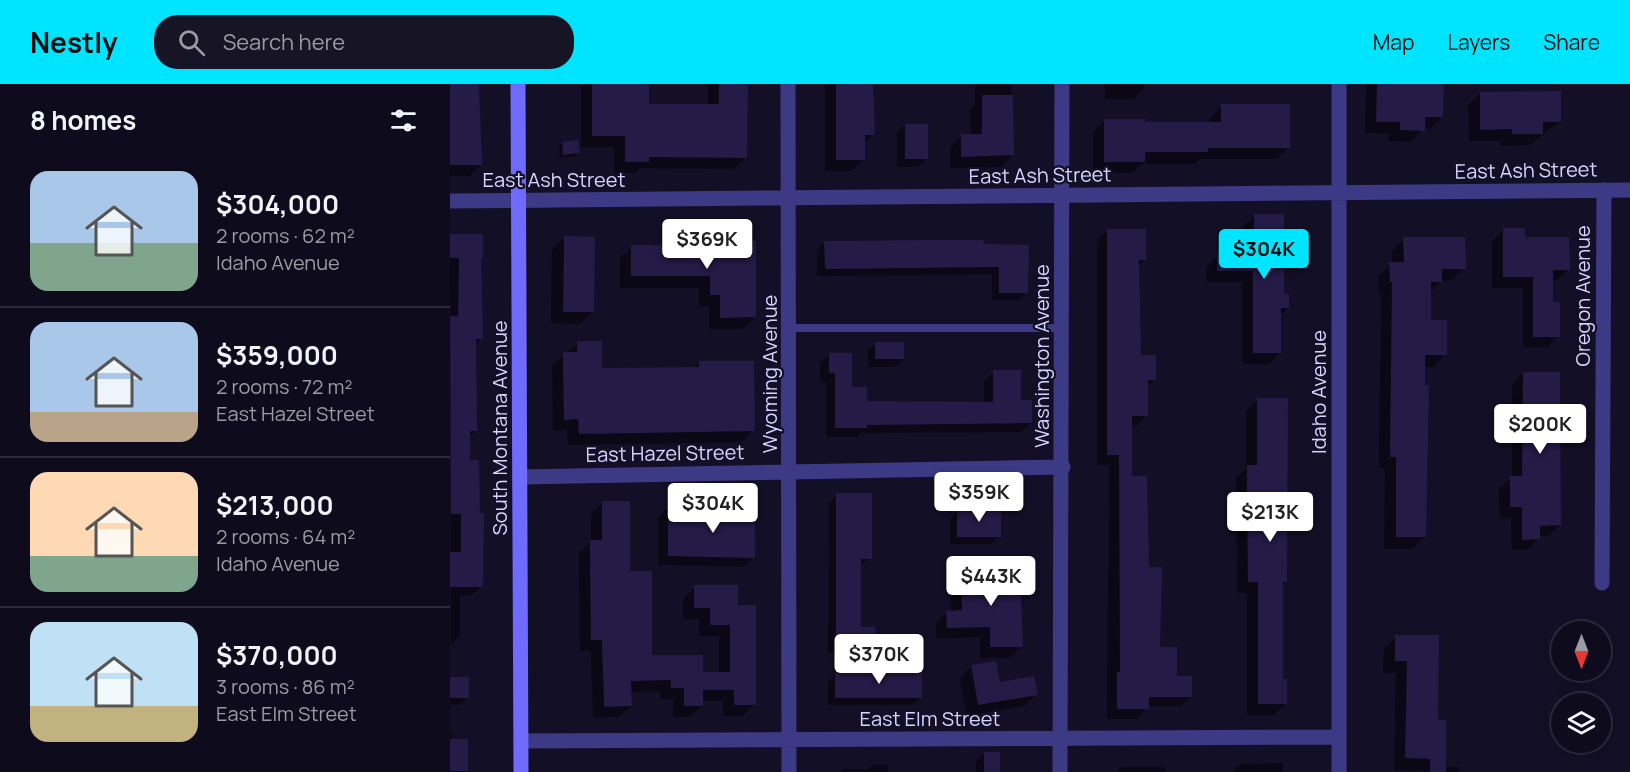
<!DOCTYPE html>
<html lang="en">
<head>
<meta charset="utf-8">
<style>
  :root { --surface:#0e0b1c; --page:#171425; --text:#f1f3f6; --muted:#9b9ba3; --line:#2e2b3b; --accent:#00e5ff }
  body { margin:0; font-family:Manrope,sans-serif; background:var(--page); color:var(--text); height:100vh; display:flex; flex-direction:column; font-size:22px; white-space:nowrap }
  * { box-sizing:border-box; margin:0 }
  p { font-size:20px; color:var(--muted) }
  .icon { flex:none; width:33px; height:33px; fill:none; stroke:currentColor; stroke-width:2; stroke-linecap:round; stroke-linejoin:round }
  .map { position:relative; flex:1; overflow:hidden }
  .side { display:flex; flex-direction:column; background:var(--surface); width:450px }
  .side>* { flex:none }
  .needle { width:39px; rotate:180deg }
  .buttons { position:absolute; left:1101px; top:537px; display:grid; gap:12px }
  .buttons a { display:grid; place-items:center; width:60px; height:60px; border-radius:50%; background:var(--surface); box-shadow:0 3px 15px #0003,0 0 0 2px var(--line); font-size:30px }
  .price { position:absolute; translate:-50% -51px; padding:0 14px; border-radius:6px; background:#fff; color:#222; font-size:20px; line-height:39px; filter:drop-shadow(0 2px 3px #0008) }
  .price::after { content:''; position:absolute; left:50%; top:36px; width:18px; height:14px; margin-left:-9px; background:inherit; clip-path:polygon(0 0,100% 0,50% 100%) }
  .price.current { background:var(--accent); color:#111 }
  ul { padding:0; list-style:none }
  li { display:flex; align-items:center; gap:18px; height:150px; padding:0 30px }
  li+li { border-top:2px solid var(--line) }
  li span { display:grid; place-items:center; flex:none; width:168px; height:120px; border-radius:18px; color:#555 }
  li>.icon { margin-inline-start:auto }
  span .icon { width:72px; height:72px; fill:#fffc; stroke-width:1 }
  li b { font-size:26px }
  h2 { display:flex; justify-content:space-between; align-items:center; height:72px; padding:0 30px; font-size:26px }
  header { display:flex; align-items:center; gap:36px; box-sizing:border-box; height:84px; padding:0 30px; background:var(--accent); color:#111 }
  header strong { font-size:28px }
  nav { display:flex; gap:33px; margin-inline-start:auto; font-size:21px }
  .search { width:420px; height:54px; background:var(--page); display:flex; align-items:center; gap:15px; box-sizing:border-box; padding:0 21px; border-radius:24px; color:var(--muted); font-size:22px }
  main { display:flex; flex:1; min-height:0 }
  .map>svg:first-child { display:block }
  .shadow { fill:#0007 }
  .building { fill:#241b47 }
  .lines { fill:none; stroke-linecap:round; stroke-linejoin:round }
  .lane { stroke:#3d3a85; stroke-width:8 }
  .street { stroke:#3d3a85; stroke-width:15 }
  .secondary { stroke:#6f6bff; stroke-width:15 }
  .labels { text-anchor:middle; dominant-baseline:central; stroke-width:4.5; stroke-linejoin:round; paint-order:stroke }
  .street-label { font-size:20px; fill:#d9d4ff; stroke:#130f26 }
</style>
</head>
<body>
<header>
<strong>Nestly</strong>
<div class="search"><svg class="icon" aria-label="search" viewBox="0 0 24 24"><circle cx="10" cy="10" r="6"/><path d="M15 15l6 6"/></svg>Search here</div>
<nav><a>Map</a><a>Layers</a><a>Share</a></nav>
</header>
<main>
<section class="side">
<h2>8 homes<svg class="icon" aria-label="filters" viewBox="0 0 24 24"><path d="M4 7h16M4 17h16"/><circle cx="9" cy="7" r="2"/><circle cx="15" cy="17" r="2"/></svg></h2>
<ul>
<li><span style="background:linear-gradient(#a9c7e8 60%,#7fa58c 0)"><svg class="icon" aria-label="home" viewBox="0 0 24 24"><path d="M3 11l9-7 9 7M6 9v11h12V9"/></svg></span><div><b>$304,000</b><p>2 rooms · 62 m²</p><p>Idaho Avenue</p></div></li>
<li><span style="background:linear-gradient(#a9c7e8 75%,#b9a48a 0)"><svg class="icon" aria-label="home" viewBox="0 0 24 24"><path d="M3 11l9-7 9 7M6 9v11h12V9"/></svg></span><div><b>$359,000</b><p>2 rooms · 72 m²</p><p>East Hazel Street</p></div></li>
<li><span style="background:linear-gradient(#ffd9b3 70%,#7fa58c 0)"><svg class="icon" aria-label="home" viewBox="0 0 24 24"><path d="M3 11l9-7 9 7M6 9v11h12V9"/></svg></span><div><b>$213,000</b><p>2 rooms · 64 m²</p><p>Idaho Avenue</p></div></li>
<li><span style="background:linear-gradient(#bfe0f5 70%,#c2b280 0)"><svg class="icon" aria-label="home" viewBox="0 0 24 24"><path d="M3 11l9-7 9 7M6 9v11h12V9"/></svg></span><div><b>$370,000</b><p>3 rooms · 86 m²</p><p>East Elm Street</p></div></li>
</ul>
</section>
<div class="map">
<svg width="1180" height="688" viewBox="0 0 1180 688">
  <rect width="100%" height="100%" fill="#130f26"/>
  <!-- shadow -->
  <path class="shadow" d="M0,0H28L31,80L20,92H0Z
    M134,0H197V22H258V0H295L296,73L284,85L190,84L186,89H164V63H131V4Z
    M375,0H422L424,50L413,61V75L402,87H375Z
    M525,0H561L563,71L551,83L500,84V64L512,52H521L520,25L525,20Z
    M655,0H694V4L683,15H655Z
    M916,0H993L992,33L980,45H973L961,58L938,57L939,50L915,49Z
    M1030,9L1110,37L1080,61L1050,62V57H1019L1018,21Z
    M772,22L839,63L827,75H749L745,80H691L682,89H643V48L655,36L694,40H760V34Z
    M455,41L476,75L468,83H447V49Z
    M112,59L128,69L125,72L110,74L109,63Z
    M804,132L838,224L830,232V269L818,280H792V198H756V184L768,172H793V143Z
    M658,146L694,176L687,182L689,272L705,296L696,304V331L686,342H681V393L708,565L725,594L741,612L730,622H697L687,635H657L659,381H647V157Z
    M1053,146L1073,155L1118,185L1107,196H1102V220L1108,252L1097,263H1073V204H1042V157Z
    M0,152L29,176L31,255L25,261V347L18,354L31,503L22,511H10V552L1,560Z
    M114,154L142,228L130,240L101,239L102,166Z
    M954,155L1014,184L1002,196L991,197L979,209V237L995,271L983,283H973L974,453L962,465H934L935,384H929L931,210H928V192L942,180V167Z
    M375,158L532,162L577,208L569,216H542V190L367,192V166Z
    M261,159L305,233L293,245H259V222L249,223V204H170V174L182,162H257Z
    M128,259L150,285H243L250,278L303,346L292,358L118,361L117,346L103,347L102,282Z
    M426,259L453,275L445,283H418V267Z
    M379,270L401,304L416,319L534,320V297L544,288L570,318L580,339L571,348L410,349L407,353H376V298H370V279Z
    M1073,289L1110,441L1098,452H1089L1078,466H1062L1061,434H1050L1049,405L1062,393V301Z
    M808,316L835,498L832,501V597L835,620L824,631H797V509H787L786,394L796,385V327Z
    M387,411L420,474L409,482V544L424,561L416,569H378L379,419Z
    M152,419L179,489L200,572L252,589H269V552H249V535H233V515L245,503L286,523L305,620L293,632H273V617H252V622L240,633H223V615H210V607L180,608L181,622L169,633L143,634L141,567H130L129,469L141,457V430Z
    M279,421L304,473L293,483L208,481V433L219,423L236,438H267L269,432Z
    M508,427L549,452L541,460H500V435Z
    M511,491L571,563L560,574H530V553L486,555V539L497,528H501L500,502Z
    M946,553L987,637L994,683H1010L1009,688L944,686L946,589H933L934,565Z
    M522,582L549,599L586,610L574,622L516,632L510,594Z
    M386,590L471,613L463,621H378V598Z
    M0,595L18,613L10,621H0Z
    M0,647H2V657H17L18,688H0Z
    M534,670L548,688H526V678Z
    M833,679V688H782L790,680Z
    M423,681H438V688H391L393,685H419Z
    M671,683H715V688H667Z"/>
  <!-- building -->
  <path class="building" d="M0,0H29L32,81H0Z
    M142,0H199V20H269V0H298L297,74L199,73V78H175V52H142Z
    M386,0H423L425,51H415V76H386Z
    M927,0H994L993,33H975V47L950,46V38H926Z
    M1111,7V38H1093V50H1062V45L1030,46V8Z
    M532,11H563L564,71L511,73V50H532Z
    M771,20H840V64H758V68H695V78H654V35H695V38H771Z
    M455,40H478V75H455Z
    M128,56L130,69L113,71L112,58Z
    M804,130H834V210H839V224H831V269H803V187H767V171H804Z
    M1053,144H1075V153H1119L1120,186H1103V218H1110V253H1083V193H1053Z
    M657,145H696V176H689L691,271H706V296H698V332H682V392H697L699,483H712L710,563H727V592H742V613H699V625H667V588H670L669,371H657Z
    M0,150H33V174H31L33,255H26L27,347H20V376H29L30,429H34L33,503H0V468H11V430H1L0,232H8L9,174H0Z
    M114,152L145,153L144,228H113Z
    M953,153H1015L1016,185H992V198H981V236H997V271H975V301H979L976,453H946V373H940L942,198H940L939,178H954Z
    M488,156H534L533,160L579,161L578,209H549V183L375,185L374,157Z
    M260,157H306V233L270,234V211H260V192H181V161H260Z
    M127,257H152V284L249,283V277H304L305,347L129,350L128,335L114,336L113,290V268H127Z
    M425,258H454V275H425Z
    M379,269H402V303H417V317L543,318V286H571V316H582V339L417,341V344H385V289H379Z
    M1073,288H1110L1111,441L1090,442V455L1072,456V423H1060V392H1072Z
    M807,314H838L837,498H833V595H837V620H808V498H798L797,417V381H807Z
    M386,409H422V475H411V543H425V562H386Z
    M152,417H180V487H202V571H253V588H280V541H260V524H244V501H288V521H306V621H284V606H253V622H234V604H221V596L181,597L182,622L154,623L152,556H141L140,476V456H152Z
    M279,420H305V474L218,472V422H238V437H271V433H279Z
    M507,425H551V453H507Z
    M570,488L573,563H540V543L497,544L496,527L512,526L511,490Z
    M945,551H989L988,636H996V688H980V675L955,674L957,577H945Z
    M546,577L550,598L584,592L588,611L528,621L521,581Z
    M435,588H472V614H385V589Z
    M0,593H19V614H0Z
    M0,655H18V687H0Z
    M534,668H550V688H534Z"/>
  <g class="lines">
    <!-- lane -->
    <path class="lane" d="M340,244H612"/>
    <!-- street -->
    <path class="street" d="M338,0L339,688
      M0,117L1180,106
      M70,393L613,383
      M1152,499L1154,106
      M71,657L889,653
      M610,688L612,0
      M889,688V0"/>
    <!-- secondary -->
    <path class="secondary" d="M68,0L71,688"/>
  </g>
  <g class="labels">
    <!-- street labels -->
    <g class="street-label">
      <text transform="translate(1076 86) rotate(-1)">East Ash Street</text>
      <text transform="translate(590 91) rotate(-1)">East Ash Street</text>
      <text x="104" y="95">East Ash Street</text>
      <text transform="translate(1132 212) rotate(-90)">Oregon Avenue</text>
      <text transform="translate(591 272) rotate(-90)">Washington Avenue</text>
      <text transform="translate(319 290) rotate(-90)">Wyoming Avenue</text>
      <text transform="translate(868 308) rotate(-90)">Idaho Avenue</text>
      <text transform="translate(49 344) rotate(-90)">South Montana Avenue</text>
      <text transform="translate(215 369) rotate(-1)">East Hazel Street</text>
      <text x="480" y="634">East Elm Street</text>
    </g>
  </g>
</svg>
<div class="buttons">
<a><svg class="needle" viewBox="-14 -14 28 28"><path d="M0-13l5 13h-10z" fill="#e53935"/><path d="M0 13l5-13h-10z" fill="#9b9ba3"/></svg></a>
<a><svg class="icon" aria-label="layers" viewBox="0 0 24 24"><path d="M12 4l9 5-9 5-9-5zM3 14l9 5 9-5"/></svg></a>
</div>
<b class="price" style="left:257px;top:186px">$369K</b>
<b class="price current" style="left:814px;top:196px">$304K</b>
<b class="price" style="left:1090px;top:371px">$200K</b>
<b class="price" style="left:529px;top:439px">$359K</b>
<b class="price" style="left:263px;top:450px">$304K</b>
<b class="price" style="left:820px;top:459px">$213K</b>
<b class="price" style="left:541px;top:523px">$443K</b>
<b class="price" style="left:429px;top:601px">$370K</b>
</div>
</main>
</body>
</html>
